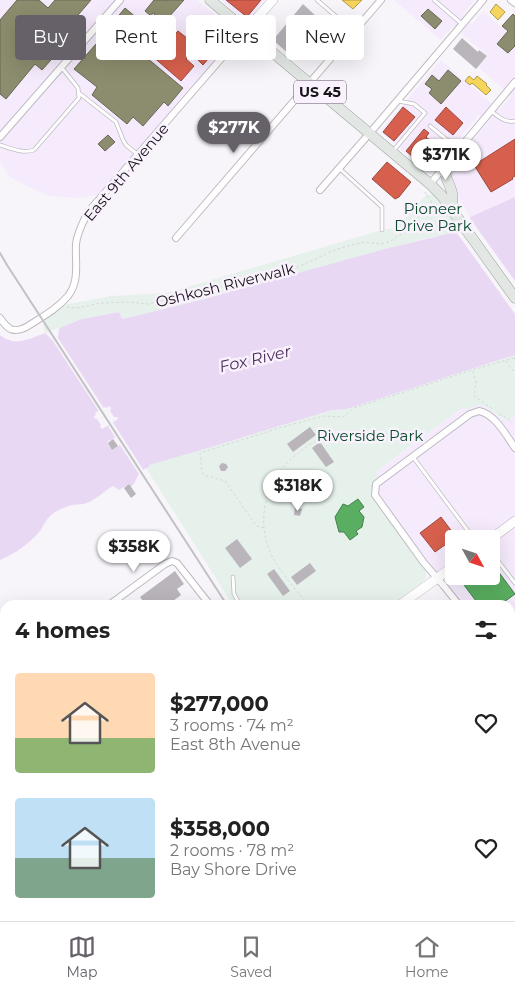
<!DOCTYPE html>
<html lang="en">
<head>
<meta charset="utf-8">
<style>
  :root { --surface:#fff; --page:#f6f6f6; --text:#222; --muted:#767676; --line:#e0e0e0; --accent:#666169 }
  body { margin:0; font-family:Montserrat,sans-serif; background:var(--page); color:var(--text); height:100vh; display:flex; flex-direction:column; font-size:19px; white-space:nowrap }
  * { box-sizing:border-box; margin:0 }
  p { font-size:16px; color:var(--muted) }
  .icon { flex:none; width:28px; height:28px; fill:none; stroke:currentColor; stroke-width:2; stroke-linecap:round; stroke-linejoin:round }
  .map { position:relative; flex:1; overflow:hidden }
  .panel { position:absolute; left:0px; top:600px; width:515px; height:321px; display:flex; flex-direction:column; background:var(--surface); border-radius:15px 15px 0 0; box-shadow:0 5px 20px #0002 }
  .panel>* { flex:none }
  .hud { position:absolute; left:15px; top:15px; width:485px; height:45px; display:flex; gap:10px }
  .needle { width:32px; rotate:130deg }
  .controls { position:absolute; left:445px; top:530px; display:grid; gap:10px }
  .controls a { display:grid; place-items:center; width:55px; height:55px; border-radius:5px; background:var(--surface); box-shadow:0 5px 20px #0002; font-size:25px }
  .price { position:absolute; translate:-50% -42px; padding:0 11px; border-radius:18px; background:#fff; color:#222; font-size:16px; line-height:32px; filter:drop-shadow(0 1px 2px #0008) }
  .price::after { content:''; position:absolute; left:50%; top:30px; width:15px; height:11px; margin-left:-8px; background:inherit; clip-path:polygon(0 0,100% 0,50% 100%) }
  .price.on { background:var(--accent); color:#fff }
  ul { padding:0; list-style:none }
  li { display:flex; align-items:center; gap:15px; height:125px; padding:0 15px }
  li span { display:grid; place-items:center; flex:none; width:140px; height:100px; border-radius:5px; color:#555 }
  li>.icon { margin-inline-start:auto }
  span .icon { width:60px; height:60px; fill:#fffc; stroke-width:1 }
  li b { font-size:21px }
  h2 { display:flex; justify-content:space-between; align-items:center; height:60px; padding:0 15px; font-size:21px }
  .chip { padding:0 18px; border-radius:5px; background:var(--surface); box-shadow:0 5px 20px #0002; font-size:18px; line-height:45px }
  .chip.on { background:var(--accent); color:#fff }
  .tabs { display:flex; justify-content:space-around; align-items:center; height:70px; border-top:1px solid var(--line); background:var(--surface); font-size:14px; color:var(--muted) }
  .tabs a { display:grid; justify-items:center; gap:2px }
  .tabs .on { color:var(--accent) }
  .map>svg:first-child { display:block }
  .built { fill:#f5ebfc; fill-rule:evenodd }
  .green { fill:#e5f1ea }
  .water { fill:#e9d8f4; fill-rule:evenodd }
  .pier { fill:#f8f5fa }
  .homes { fill:#f6d55c; stroke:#b39a48 }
  .shops { fill:#d6604d; stroke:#9d493e }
  .public { fill:#5aae61; stroke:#467f4c }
  .industry { fill:#8c8c6e; stroke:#696755 }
  .building { fill:#b9b5bb }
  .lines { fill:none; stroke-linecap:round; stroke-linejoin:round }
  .lane-casing { stroke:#bebac1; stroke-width:4.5 }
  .street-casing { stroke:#bebac1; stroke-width:8 }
  .secondary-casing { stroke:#bebac1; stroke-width:10 }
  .primary-casing { stroke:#9ea5a2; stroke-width:11 }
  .path { stroke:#d8d6d9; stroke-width:1; stroke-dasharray:2.5 2.5; stroke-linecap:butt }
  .lane { stroke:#fefefe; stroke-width:3 }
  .street { stroke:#fefefe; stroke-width:6 }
  .secondary { stroke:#fefefe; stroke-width:9 }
  .primary { stroke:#e2e7e4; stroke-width:10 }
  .rail { stroke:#c2c1c4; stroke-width:2 }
  .labels { text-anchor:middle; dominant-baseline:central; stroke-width:5; stroke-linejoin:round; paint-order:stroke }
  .shield { fill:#f9f2fd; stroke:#5c555f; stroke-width:1 }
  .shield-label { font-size:14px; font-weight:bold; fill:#18121b }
  .street-label { font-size:15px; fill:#18121b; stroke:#f9f2fd }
  .park-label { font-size:15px; fill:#094b29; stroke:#f9f2fd }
  .water-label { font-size:16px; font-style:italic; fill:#4a2c5b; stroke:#f9f2fd }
</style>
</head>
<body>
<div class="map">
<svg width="515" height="921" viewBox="0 0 515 921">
  <rect width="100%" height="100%" fill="#f8f5fa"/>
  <!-- built -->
  <path class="built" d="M0,0H197L234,30L237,34L144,146L148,153L118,184L102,194L79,198L49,196L22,184L10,177L0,162V153L1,152L0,150Z
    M221,0H265L251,17L247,20L243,19Z
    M394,0H475L462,16L472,24L483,11L501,27L515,10V197L470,217L448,178L451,167L487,123L479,115L434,169L428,173L426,172L381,132L382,129L441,60L499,110L511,96L478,67L488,56L453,26L441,40Z
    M477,405H483L488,408L501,418L508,421L515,416V680L510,674V605H459L364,481L464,407L468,410ZM454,539H491V576H454Z
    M515,683V760L512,762L510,759V686Z
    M510,867L515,872V909L510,912V892L511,891L510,889Z"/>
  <!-- green -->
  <path class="green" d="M427,194L442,196L462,225L455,232L423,239L201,300L122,319L119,312L82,319L45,333L43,323L58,306L111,296L167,293L382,230L396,228Z
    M515,355V416L508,421C492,414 486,398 468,410L464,407L421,438L423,443L422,444L418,440L376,472L379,476C372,482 370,489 373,497L425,567C427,573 427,577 423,582L391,605H233L146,468L149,467L148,465L198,451L332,410L347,409Z"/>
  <!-- water -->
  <path class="water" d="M515,197V355L347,409L332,410L198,451L149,465V467C135,472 139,480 131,487L129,484L119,490L113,486C104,491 96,500 87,503C82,505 77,504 72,505C66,507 59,509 54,513C47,517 44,525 40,531C29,544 16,553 0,560V335C15,347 29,339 45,333L53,341L58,338L59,328L82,319L119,312L122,319L201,300L385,249L455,232L470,217ZM110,406L111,409L110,411L114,417H117L118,419L102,429L100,427L101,425L97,419L94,418V416L96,415L95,413L105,407L106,408Z"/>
  <!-- pier -->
  <path class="pier" d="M469,217L515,281V314L454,229Z
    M58,338L105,410L100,413L53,341Z
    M112,421L144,471L139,474L120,445L112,450L107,442L114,438L116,439L107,424Z"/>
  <!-- homes -->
  <path class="homes" d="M342,0H362L353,9Z
    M496,4L505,12L498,20L490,12Z
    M469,76L474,80L477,76L487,84L486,85L491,90L486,95L472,83L470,85L465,81Z
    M0,709L5,716V721L2,723L0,721Z
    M4,754L5,756V763L1,766L0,757Z
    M4,798L5,800V816L0,809V801Z
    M0,860L5,866V879L0,872Z
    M5,907V916H12L15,921H4L0,916V911Z
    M152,916H163L166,921H155Z
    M236,916H248L251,921H239Z
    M349,916H358L361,921H349L346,918Z"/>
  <!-- shops -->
  <path class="shops" d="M226,0H261L247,17Z
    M216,19L231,32L203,65L196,58L215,36L207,29Z
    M178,31L197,46L186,59L194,66L181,81L151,55L164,40L167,43Z
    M403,107L415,117L394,141L383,132Z
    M446,107L463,123L453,135L435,120Z
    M424,129L429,133L426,137L432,142L434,140L445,150L428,170L406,151Z
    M515,139V176L512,178L513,179L491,192L474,165Z
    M387,162L411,182L399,197L395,199L372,179Z
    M441,517L456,537L435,552L420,533Z
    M515,705V738L510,731V709Z
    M515,847V875L510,868V855L514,852L512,849Z"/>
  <!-- public -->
  <path class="public" d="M358,499L364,507L359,511L364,517L362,527L356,531L358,534L350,540L344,532H339L335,517L343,504L348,506Z
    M492,563L515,594L500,605H479L461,581L467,576H491Z"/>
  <!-- industry -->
  <path class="industry" d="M17,0H39L48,8L55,0H91L60,36L67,42L42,70L35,64L6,99L0,94V20Z
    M154,0H164L166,1L167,0H184L160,27L151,19L155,14L153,13L151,16L145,11Z
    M125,8L162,39L147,58L183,88L168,106L164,102L143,126L133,117L127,124L92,95L97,87L74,69L96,44L114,59L127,42L109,27Z
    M428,9L442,21L435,29L421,16Z
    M513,14L515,16V46L508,53L497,44L508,31L502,26Z
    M448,70L461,81L441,104L429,93L432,89L425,84L432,75L439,81Z
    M108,135L115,142L105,151L98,144Z"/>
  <!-- building -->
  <path class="building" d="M303,4L320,20L290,55L273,40Z
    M462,38L478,52L479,50L487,56L476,69L453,49Z
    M310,427L316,435L293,452L287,444Z
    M113,439L118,446L112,450L108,443Z
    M320,442L334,462L326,467L312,448Z
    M222,463L226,464L228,467L225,471H221L219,466Z
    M129,484L136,494L131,498L124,488Z
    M295,508L302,509L300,516L294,515Z
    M237,539L252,559L240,568L225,548Z
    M310,563L316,571L297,585L291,577Z
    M274,569L290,591L283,596L267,574Z
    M175,571L184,584L177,589L181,595L173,601L176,605H146L140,597Z
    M0,643L5,649V669L0,673Z
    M512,787L514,789L515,788V801L512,797L510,799V788Z"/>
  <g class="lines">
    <defs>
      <path id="lane" d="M317,0L353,31
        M434,0L462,24
        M303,53L335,16
        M79,93L116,122L123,140L126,145L138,155
        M491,111C499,117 505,123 515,121
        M430,126L458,149
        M0,145C10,148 23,154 34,150L79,98L78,88L62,68
        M394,150L425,113L414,104L398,101
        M340,169L382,207V230
        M413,457L474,539
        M491,552L515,583
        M233,577L234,594L240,605
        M510,630L515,636
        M510,745L515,746
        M510,903L515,899
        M80,921L87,916
        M291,921L298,916
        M486,921L493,916"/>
      <path id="street" d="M511,0L515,3
        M0,137L120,0
        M430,184L515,82
        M320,190L369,134L483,0
        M176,238L381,0
        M0,318C8,330 14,334 28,326C42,317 57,309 68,296C80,281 75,262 76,244C77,233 83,222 88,212L246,30
        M109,605L165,564L172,561L177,563L210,605
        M459,605L444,586L424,563L375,495L376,484L470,414L479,411C495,414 506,435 515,448
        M0,627L5,634
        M510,674L515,680
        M0,684L5,681
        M0,792L5,788
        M510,831L515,827
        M218,916L222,921
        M447,916L451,921
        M468,916L471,921
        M390,921L396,916"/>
      <path id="secondary" d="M246,30L273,0
        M491,539L515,521
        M400,605L454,566
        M510,686L515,683
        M0,897L5,893
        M194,921L201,916"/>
      <path id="primary" d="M210,0L430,184L442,196L515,298
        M447,164C443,180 449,179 452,193C453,198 452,204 452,210"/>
    </defs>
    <!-- lane casing -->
    <use href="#lane" class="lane-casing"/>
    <!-- street casing -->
    <use href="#street" class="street-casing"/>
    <!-- secondary casing -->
    <use href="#secondary" class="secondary-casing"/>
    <!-- primary casing -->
    <use href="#primary" class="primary-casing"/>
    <!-- path -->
    <path class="path" d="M425,192L427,196L439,211
      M67,307L78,308L100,303L128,302L148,304L207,291L242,281L265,277L289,271L337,249L355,244L365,242L380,244L391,241L406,231L432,202
      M515,358H514L515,360
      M506,361L515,373
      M473,371L476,383L474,396L494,410
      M499,414L507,418L512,423
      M264,528L257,526L255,524L225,481L204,475C200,469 202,461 200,453L279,428L323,416L343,417L354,408L472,370L514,358
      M308,605C296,590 283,575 273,558C257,528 262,489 286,464C296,453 310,445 323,436"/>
    <!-- lane -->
    <use href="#lane" class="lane"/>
    <!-- street -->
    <use href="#street" class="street"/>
    <!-- secondary -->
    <use href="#secondary" class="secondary"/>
    <!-- primary -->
    <use href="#primary" class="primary"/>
    <!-- rail -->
    <path class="rail" d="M0,253L7,265L227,605
      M457,916L460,921"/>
  </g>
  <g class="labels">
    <!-- shield labels -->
    <rect class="shield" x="294" y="80.5" width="52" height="23" rx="4"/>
    <g class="shield-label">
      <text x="320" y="92">US 45</text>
    </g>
    <!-- street labels -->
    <g class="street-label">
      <text transform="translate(126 172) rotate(-50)">East 9th Avenue</text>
      <text transform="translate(225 285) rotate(-14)">Oshkosh Riverwalk</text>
    </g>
    <!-- park labels -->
    <g class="park-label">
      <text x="433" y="208">Pioneer<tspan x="433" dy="17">Drive Park</tspan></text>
      <text x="370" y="435">Riverside Park</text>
    </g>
    <!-- water labels -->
    <g class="water-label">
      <text transform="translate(255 359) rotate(-13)">Fox River</text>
    </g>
  </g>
</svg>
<div class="controls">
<a><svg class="needle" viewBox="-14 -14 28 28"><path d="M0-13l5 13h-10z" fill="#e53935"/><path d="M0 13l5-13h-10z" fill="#767676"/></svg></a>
</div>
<b class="price on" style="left:234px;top:154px">$277K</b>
<b class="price" style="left:446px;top:181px">$371K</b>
<b class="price" style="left:298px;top:512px">$318K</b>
<b class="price" style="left:134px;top:573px">$358K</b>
<div class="hud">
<a class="chip on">Buy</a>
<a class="chip">Rent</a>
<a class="chip">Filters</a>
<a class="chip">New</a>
</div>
<section class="panel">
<h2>4 homes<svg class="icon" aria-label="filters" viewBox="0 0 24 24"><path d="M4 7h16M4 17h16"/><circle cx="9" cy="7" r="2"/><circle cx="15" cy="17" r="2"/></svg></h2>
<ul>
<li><span style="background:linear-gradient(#ffd9b3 65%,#8fb573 0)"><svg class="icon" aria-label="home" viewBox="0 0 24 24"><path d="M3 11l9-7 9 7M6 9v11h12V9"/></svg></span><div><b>$277,000</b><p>3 rooms · 74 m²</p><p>East 8th Avenue</p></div><svg class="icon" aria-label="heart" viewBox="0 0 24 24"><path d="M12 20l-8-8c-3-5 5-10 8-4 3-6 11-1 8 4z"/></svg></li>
<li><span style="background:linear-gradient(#bfe0f5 60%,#7fa58c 0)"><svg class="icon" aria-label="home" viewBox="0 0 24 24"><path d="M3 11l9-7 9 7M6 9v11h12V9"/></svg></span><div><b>$358,000</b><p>2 rooms · 78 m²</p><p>Bay Shore Drive</p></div><svg class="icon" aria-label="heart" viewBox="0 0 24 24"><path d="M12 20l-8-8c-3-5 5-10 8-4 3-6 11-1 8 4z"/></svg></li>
</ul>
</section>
</div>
<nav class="tabs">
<a class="on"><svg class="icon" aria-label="map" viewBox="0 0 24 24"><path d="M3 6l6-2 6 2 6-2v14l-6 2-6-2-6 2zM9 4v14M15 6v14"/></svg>Map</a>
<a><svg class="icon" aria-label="saved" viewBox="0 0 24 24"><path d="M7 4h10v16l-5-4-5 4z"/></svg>Saved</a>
<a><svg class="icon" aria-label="home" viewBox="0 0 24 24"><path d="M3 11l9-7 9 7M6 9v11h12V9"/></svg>Home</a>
</nav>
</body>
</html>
